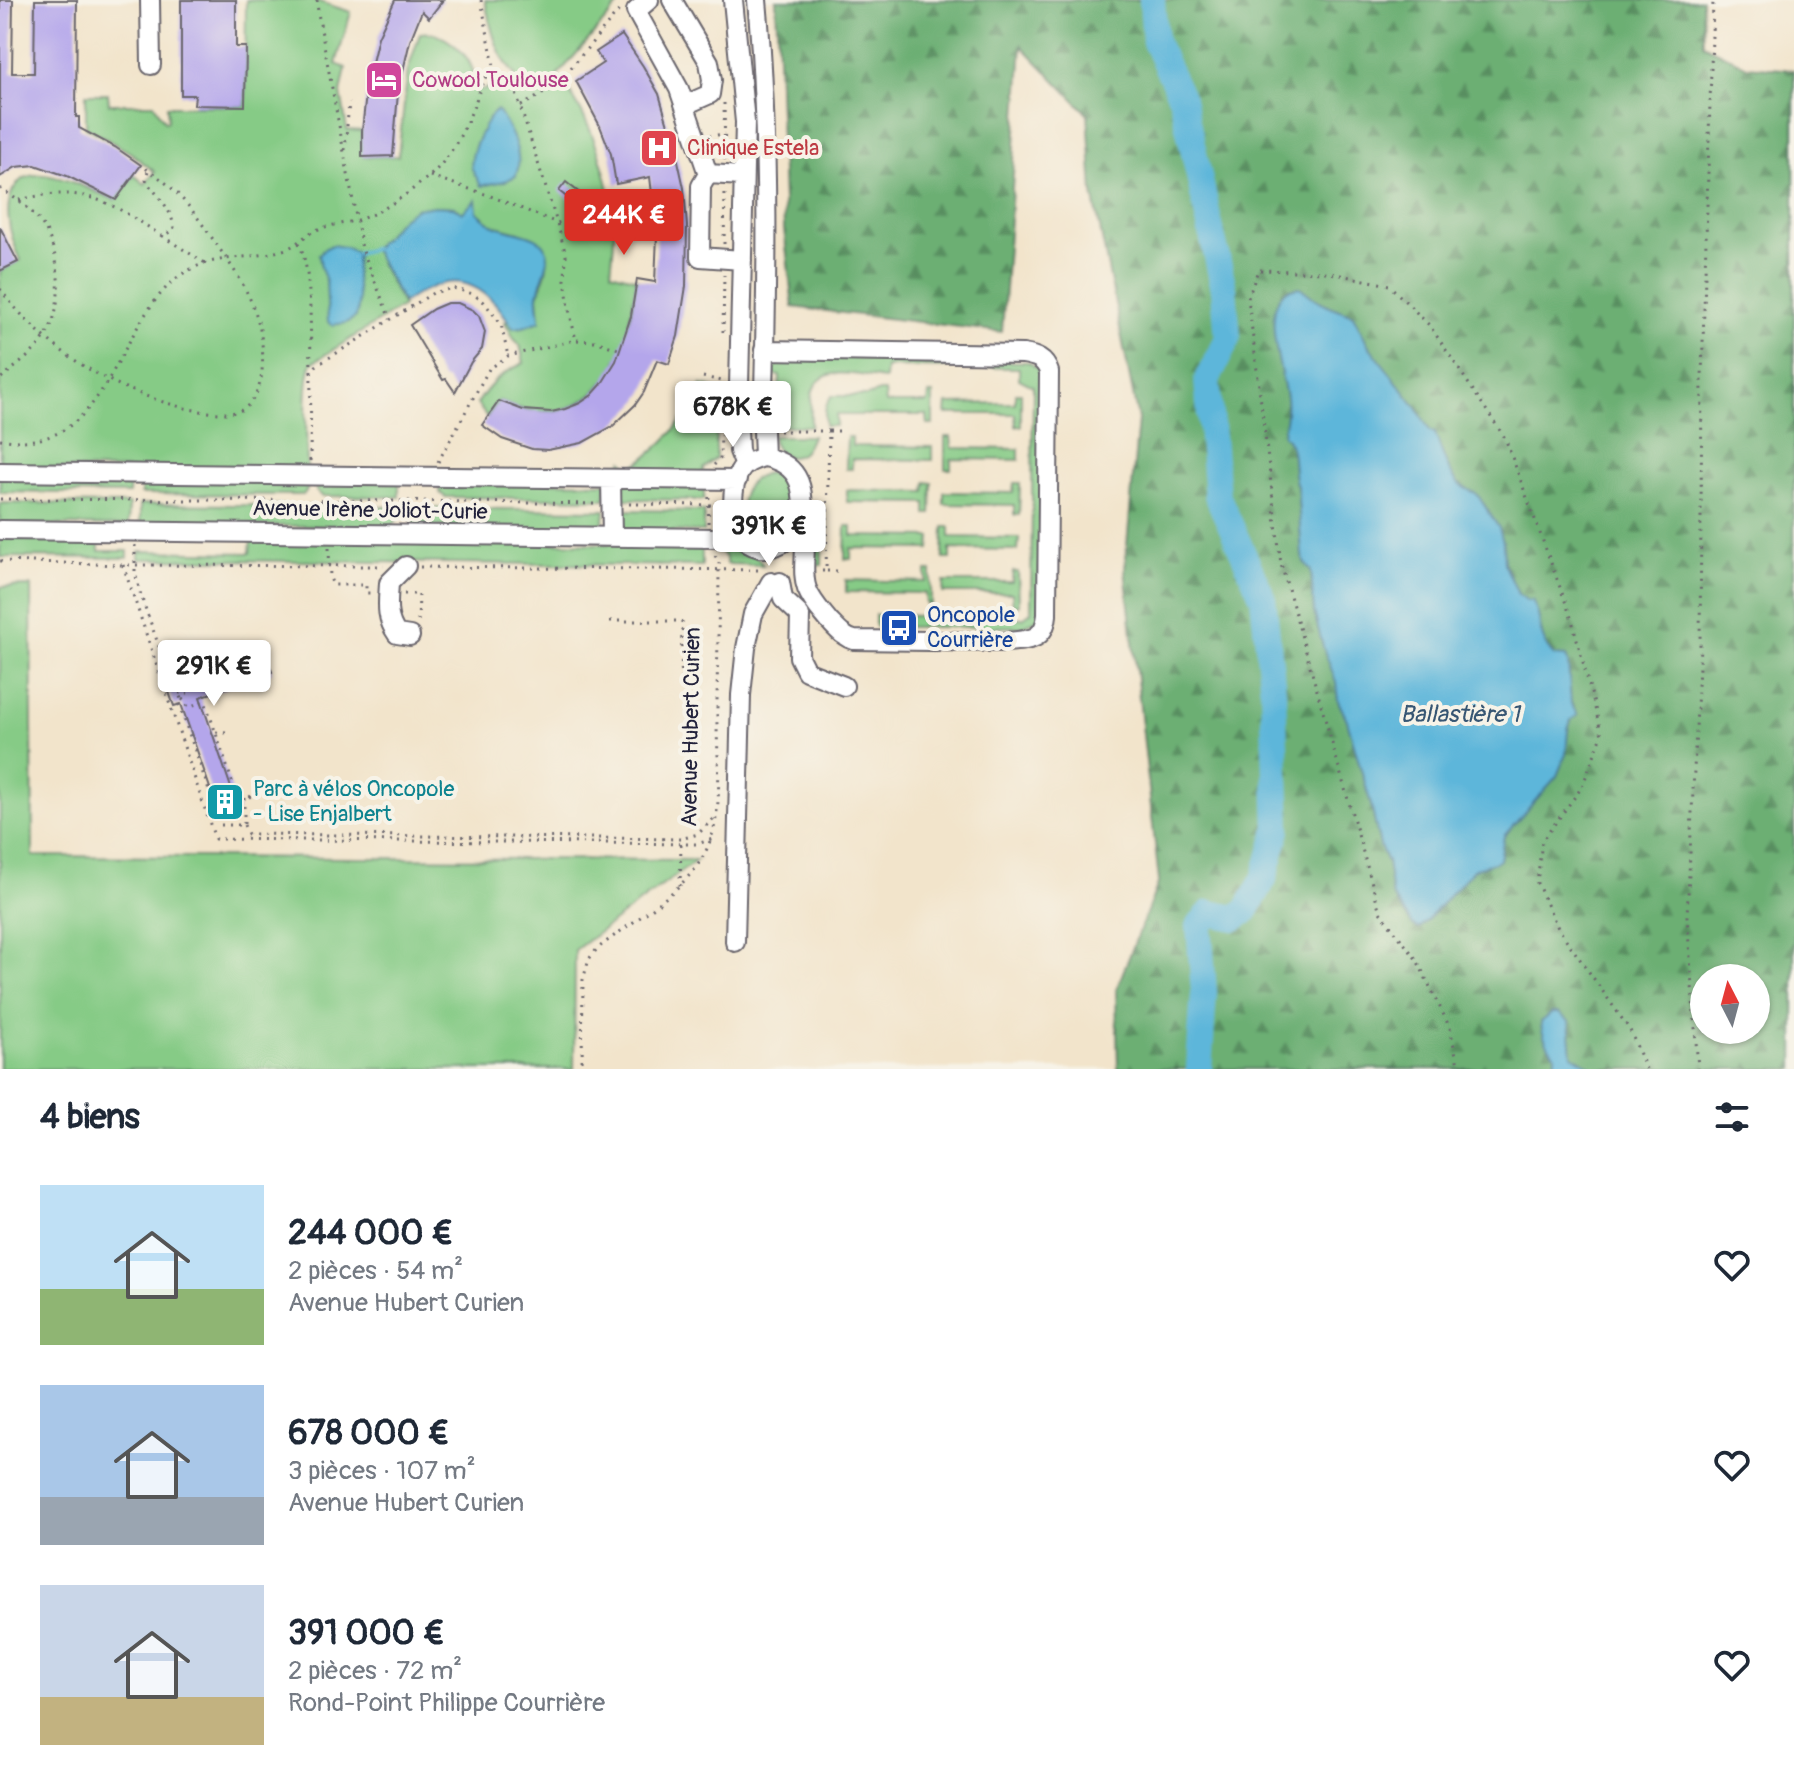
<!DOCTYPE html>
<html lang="fr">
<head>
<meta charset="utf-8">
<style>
  :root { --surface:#fff; --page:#f6f6f7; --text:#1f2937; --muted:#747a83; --accent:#d93025 }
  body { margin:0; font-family:Pangolin,sans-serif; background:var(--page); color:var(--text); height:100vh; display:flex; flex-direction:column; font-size:30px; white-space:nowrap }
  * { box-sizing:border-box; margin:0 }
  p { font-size:26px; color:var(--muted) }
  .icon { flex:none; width:44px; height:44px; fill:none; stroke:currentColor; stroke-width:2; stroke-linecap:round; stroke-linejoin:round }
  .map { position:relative; height:1069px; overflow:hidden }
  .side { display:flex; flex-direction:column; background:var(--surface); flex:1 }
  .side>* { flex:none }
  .needle { width:52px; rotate:354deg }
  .tools { position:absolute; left:1690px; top:964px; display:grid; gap:16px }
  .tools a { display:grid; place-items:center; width:80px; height:80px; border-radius:50%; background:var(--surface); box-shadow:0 2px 6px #0004; font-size:40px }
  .price { position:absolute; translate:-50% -68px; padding:0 18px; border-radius:8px; background:#fff; color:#222; font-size:26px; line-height:52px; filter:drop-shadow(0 2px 4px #0008) }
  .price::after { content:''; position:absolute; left:50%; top:48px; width:24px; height:18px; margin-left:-12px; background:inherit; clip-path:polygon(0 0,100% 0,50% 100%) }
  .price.on { background:var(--accent); color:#fff }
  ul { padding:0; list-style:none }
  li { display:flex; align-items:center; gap:24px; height:200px; padding:0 40px }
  li span { display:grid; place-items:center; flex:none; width:224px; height:160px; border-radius:0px; color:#555 }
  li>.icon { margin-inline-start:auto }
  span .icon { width:96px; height:96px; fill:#fffc; stroke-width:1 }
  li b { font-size:34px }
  h2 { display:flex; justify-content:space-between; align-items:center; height:96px; padding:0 40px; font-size:34px }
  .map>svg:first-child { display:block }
  .grass { fill:#86cb86; stroke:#547660; stroke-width:2 }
  .forest { fill:url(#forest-firs); stroke:#476857; stroke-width:2; fill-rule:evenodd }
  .water { fill:#5db6da; stroke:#406c8a; stroke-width:2 }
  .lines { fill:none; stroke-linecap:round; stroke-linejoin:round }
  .stream { stroke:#5db6da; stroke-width:4 }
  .river { stroke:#5db6da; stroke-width:26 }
  .building { fill:#b4a6eb }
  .minor-casing { stroke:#6b666d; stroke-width:22 }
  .path { stroke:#6b666d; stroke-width:3; stroke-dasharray:2 6; stroke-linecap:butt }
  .minor { stroke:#fff; stroke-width:18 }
  .labels { text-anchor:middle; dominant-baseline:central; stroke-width:8; stroke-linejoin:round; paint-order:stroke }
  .hotel-label { font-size:22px; fill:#b23c85; stroke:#f7f3e8; text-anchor:start }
  .health-label { font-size:22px; fill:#be3a42; stroke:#f7f3e8; text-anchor:start }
  .street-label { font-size:22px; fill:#22223b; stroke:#f7f3e8 }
  .transit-label { font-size:22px; fill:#164399; stroke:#f7f3e8; text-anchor:start }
  .culture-label { font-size:22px; fill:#0d838f; stroke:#f7f3e8; text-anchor:start }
  .water-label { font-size:24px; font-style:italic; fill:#375673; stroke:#f7f3e8 }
</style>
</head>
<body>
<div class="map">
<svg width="1794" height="1069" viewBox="0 0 1794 1069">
  <defs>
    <pattern id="forest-firs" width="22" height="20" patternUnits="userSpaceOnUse" patternTransform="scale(2)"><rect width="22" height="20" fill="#6caf73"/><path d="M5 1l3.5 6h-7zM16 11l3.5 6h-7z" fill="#588e60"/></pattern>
  </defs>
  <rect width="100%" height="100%" fill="#f7f3e8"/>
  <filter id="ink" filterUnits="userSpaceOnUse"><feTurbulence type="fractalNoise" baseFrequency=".0125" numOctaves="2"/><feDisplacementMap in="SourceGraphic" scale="16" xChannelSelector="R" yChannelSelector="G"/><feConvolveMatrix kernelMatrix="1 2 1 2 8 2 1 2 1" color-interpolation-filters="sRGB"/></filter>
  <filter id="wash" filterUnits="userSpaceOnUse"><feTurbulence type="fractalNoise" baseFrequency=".006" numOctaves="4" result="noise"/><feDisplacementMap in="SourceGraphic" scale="32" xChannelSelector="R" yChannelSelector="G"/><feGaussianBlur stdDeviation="1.8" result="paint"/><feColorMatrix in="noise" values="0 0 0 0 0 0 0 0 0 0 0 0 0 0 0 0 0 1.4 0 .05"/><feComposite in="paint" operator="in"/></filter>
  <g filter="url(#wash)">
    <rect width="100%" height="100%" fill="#f2e4cb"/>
    <!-- grass -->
    <path class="grass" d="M246,0H314L351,12L336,64L346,68L341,93L347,130L362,131L363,157L398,156L408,70L420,33C441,29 470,53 474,75C475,79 474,84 474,88L485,90L490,86L498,84L505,89L516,76C497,57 490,26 485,0H623L557,76C588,110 605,165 613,209C616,230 613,252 611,272L637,279C632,307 628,338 615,364C591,411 546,423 499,401L487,417L477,404C490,383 502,373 524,363L520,345L514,339L505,322L508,321L513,328L523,327L540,321L538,296L546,272L548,258L519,232L493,225L477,212L462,213L454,207L436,206L402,218L373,249L403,306L312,363C303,381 307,448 307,472L0,468V271L21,260C9,235 0,200 20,181C27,176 35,174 44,175C68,178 93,191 115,200L134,175L145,184L155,172L131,153L86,127V94H108L109,104H154L165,122L168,121L167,106H245Z
      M788,357L1028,362L1036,367L1041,375L1040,619L1021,627H875V615L1023,618L1031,612L1033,386L1019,379V368L886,367L885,379C863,377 820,361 812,394C810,404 811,416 811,426H778L780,376L773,375L776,365Z
      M702,385L716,389V458L703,469V476L618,470L623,460L630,469C663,446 686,422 702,385Z
      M880,392H885L886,403H928L929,394H933V425H928L927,415H836V426H825C825,415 824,404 832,396H867Z
      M1015,393H1021V426H1016L1015,414H946L947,404L1015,403Z
      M772,436H812C809,442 807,450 801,454C786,463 774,450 772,436Z
      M847,437H852V446L932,447V460L852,459V469H846Z
      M945,437H951L952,448L1019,449V460L951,459V469H945Z
      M767,473C792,476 795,491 793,514C792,519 790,527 786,532C773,545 752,539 745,523C736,501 744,479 767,473Z
      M0,476L130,478L129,494L0,492Z
      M141,478L307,480V490L303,495L141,494Z
      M316,480L399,481V497L322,496L316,491Z
      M439,481L606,483L605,499L445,497L440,493Z
      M926,482L932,483L931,514H926V503L847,502V490L925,492Z
      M618,483L704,484V500L618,499Z
      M1014,483H1020L1019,515H1014V505L944,504V492L1013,493Z
      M0,503L129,504L128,526L0,524Z
      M140,504L399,507L398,519L392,526H140Z
      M411,508L605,510L604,521L596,531L416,526L411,518Z
      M816,508H821L822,565H811V531L815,522Z
      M618,510L704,511V532L625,530L620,524Z
      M846,526H852V536L931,537L930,549L851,548V559H845Z
      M944,527H950V537L1019,538L1018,550L950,549V559H943Z
      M0,537L99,538V551H128V558L0,557Z
      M251,539L702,545V566L139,559V551L250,553Z
      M714,545C732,545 753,549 763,565L726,564V558Z
      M926,571H931V604H926L925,593L846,592V580L926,582Z
      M1013,572H1018L1019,605H1013L1012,593H943L944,582H1012Z
      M31,586L33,856L697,860L575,950L574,1069H0V587Z"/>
    <!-- forest -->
    <path class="forest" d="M776,0H1702L1703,44L1747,66L1794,70V1069H1118L1116,990L1159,881L1125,569L1138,419L1093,193L1088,114L1022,46L1002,332L793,307L784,229ZM1704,978H1756V1030H1704Z"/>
    <!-- water -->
    <path class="water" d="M497,110C510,128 524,154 516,176L505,181L481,186C479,181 474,174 472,169C468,155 486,118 497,110Z
      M476,200L477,212C482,216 487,221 492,224C509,234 548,230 548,258C547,271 540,282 538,295C537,303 540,313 540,321L523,327L513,328C507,319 501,309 494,302C462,270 435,282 403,303L373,249L402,218L417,208L436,206L454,207L462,213Z
      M332,245L344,247L358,253C351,275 363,297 356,317L346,323L332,325L328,322L326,281L321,268L319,255L324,249Z
      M1300,287L1314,298L1329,306L1353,315L1369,346L1417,408L1430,431L1435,433C1441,449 1447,471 1459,484C1464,489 1471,490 1477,494L1499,528L1503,542L1504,563L1518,594L1528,601L1532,600C1545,621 1534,633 1554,656L1566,657L1568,662L1571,704L1578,715L1571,720L1568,730L1566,754L1557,776L1504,836L1500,860C1491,865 1482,865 1473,870L1419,929L1413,926L1392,895L1387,862L1380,846L1370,801L1347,720L1338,701L1336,682L1323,647L1314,612L1311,571L1304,562L1302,555L1297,486C1290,470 1298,447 1283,435C1284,423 1288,412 1286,398C1283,373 1259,307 1287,290C1290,289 1297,287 1300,287Z
      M1552,1013H1558L1569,1021L1572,1055L1595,1069H1554L1555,1055C1547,1045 1541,1035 1541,1022Z"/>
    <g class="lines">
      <!-- stream -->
      <path class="stream" d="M358,253L373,249"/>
      <!-- river -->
      <path class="river" d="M1152,0L1155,42L1182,99L1224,289L1228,338L1207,380L1217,495L1263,598L1273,691L1278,830L1264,879L1246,911L1235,918L1210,913L1199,925L1204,992L1199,1069"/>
    </g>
    <g id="blocks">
      <!-- building -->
      <path class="building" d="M0,0H13L12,73H34L35,0H77L76,117H79V128L115,147L141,165L116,200L67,176L35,165L16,167L0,177Z
        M181,0H236V47H246L245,106L194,105L195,95H181Z
        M395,0H443L429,18L422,11L410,41L398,92L393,156L362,157V131L367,84L378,37Z
        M622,35L643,66L659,94L677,156L684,188L687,226L686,286L678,336L669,364L657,360L644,392L635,405L613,426L582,443L548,450L532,449L502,439L482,425L499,401L523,410L551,412L565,409L580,403L592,395L601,385L616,361L631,316L637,279L655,282L657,235L650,177L616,184L611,154L600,126L576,81L603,63L596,52Z
        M566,182L581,194L574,203L559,191Z
        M0,227L18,262L0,271Z
        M447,303H458L473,310L479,316L485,332L482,349L471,362L455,392L446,379L443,380L410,325L433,309Z
        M261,641L272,672L200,697L239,811L220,817L181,704L174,706L163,675Z"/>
    </g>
  </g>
  <g filter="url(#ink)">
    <use href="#blocks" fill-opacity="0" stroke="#6b666d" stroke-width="2"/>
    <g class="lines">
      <defs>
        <path id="minor" d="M150,0L151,65
          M649,0L636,11L679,89L708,174L743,176
          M672,0L709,62L712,80L710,94L685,105
          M733,0L745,122L738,430L739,451L745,466
          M757,0C770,143 767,287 763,430L764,457
          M708,174L701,186L700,257L742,260
          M764,350L1023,354C1036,356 1045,359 1049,372L1047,615C1044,643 1026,640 1004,642L854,640C843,637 837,629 829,621C821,611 812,602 807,589C800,570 809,547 802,526
          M764,457C803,464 805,492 802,526C787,544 764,558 743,539C730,528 731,488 739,473C744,463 754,460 764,457Z
          M0,472L737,480
          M611,479L612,537
          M0,530L718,538L737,531
          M406,566L389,583C388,603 385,617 397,634L410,636
          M780,582L783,599L800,615L799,657L806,671L844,686
          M735,942L741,695L746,648L753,614L771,582"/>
      </defs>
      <!-- minor casing -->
      <use href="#minor" class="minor-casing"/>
      <!-- path -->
      <path class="path" d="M317,0L318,13L362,249L390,319
        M481,0L494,66L514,87L557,223L566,255L565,280L570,314L576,340
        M724,103L725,160
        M521,106L555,87L620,9
        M709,136L725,134
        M345,150L349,102
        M430,176L488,195L557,223L613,209
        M0,188C16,199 31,208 42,224C61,252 65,308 45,337C34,354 16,366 0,379
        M19,200C84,184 109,201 162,236L172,231L174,227C171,208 157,195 146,181L148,170
        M162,236L205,263
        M299,243C313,273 310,339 311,373
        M724,244L725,191
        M0,289C47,351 109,389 185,408C198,411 226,416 239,411C254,405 261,386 262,371C266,326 251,294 226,258C206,230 189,201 161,179C155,174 148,170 141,165
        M723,332L724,275
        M703,377L722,381
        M779,431H829L826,571H820
        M829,431H841
        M0,439C102,457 111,346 165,289C201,250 239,263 283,250C298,246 305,233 319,229C332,224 347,224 360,219C385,211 407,194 427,178C450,160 465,129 475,103C482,84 481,82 494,66
        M310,461L311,373L316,366L433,293L453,288L473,294L484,302L501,324L508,356
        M438,462L489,369L508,356L576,340L595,341L621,350
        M714,465L720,459L721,435
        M0,499L405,501L597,504
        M629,504L717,505
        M708,523L709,494
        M135,545V572L141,596L165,663L171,672L181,699L179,705L221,825H244V797L260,796
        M329,548L330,578L333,585H366V593H372
        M0,561L123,565L384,566
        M123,565L215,839L697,844L713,839
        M420,567L760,570
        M827,571H839
        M404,594H419L418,624
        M610,621H682L681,691
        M175,682L183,676
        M179,693H188
        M182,699L186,702L188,707L205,701L233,784
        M216,732L227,733
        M244,825L248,834L681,839L698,834L716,816
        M680,886L681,843
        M582,1069L583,980L589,959L597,949C628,924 678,895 699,863C728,820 716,763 717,714C717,663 719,612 719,561L713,553
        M1459,1069L1450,1028L1417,960L1380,912L1281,564L1248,298L1258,270L1326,272L1389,285L1430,326L1505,438L1572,620L1602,735L1582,787L1542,841L1537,883L1558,928L1630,1030L1646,1069
        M1698,1069L1687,916L1700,645L1702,377L1713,0"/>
      <!-- minor -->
      <use href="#minor" class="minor"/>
    </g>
  </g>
  <!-- icons -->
  <defs>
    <symbol id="hotel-square" viewBox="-11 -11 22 22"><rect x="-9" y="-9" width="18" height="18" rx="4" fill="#d1479c" stroke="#f7f3e8"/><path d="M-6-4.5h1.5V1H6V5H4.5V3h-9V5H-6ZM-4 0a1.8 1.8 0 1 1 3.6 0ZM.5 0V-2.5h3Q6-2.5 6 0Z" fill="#fff"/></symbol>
    <symbol id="hospital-square" viewBox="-11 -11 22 22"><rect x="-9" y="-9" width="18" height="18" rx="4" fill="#e0444e" stroke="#f7f3e8"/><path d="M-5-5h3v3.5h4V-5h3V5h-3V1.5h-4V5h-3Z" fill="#fff"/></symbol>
    <symbol id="bus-square" viewBox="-11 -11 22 22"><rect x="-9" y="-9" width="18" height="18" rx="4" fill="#1a4fb4" stroke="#f7f3e8"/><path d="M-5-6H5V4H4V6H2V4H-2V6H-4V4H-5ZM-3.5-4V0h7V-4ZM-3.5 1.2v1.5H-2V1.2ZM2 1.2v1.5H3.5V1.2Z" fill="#fff"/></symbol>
    <symbol id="building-square" viewBox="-11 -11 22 22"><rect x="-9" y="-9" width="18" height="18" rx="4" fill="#0f9aa8" stroke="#f7f3e8"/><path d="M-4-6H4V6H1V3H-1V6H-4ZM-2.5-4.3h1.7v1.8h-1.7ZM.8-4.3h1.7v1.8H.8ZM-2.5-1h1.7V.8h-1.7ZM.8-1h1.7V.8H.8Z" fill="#fff"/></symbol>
  </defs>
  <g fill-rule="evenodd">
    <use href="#hotel-square" x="362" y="58" width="44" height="44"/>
    <use href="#hospital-square" x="637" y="126" width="44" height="44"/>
    <use href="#bus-square" x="877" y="606" width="44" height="44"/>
    <use href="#building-square" x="203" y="780" width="44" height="44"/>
  </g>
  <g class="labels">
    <!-- hotel labels -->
    <g class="hotel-label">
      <text x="412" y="80">Cowool Toulouse</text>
    </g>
    <!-- health labels -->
    <g class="health-label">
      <text x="687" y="148">Clinique Estela</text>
    </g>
    <!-- street labels -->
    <g class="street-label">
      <text transform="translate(370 510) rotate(1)">Avenue Irène Joliot-Curie</text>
      <text transform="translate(691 727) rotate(-89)">Avenue Hubert Curien</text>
    </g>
    <!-- transit labels -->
    <g class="transit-label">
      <text x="927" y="615">Oncopole<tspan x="927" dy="25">Courrière</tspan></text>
    </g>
    <!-- culture labels -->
    <g class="culture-label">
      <text x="253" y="789">Parc à vélos Oncopole<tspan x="253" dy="25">- Lise Enjalbert</tspan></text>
    </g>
    <!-- water labels -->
    <g class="water-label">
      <text x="1460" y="714">Ballastière 1</text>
    </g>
  </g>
</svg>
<div class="tools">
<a><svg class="needle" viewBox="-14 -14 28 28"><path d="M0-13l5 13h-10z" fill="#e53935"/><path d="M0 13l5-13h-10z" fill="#747a83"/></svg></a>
</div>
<b class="price on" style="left:624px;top:257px">244K €</b>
<b class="price" style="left:733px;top:449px">678K €</b>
<b class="price" style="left:769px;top:568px">391K €</b>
<b class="price" style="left:214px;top:708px">291K €</b>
</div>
<section class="side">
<h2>4 biens<svg class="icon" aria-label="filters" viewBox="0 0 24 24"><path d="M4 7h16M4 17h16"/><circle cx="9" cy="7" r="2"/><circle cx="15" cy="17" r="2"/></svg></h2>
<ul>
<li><span style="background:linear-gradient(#bfe0f5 65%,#8fb573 0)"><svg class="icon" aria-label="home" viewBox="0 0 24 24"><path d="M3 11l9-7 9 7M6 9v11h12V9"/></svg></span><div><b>244 000 €</b><p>2 pièces · 54 m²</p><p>Avenue Hubert Curien</p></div><svg class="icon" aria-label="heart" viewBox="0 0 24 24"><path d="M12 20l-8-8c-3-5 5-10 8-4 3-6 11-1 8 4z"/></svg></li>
<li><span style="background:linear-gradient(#a9c7e8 70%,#9aa5b1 0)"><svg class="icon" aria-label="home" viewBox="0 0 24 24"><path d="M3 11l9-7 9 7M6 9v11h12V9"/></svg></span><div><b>678 000 €</b><p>3 pièces · 107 m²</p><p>Avenue Hubert Curien</p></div><svg class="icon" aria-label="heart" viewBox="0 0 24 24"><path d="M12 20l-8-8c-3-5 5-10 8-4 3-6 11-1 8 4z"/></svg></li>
<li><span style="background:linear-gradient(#c9d6e8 70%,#c2b280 0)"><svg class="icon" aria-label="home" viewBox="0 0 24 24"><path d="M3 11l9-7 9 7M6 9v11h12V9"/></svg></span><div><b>391 000 €</b><p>2 pièces · 72 m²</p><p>Rond-Point Philippe Courrière</p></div><svg class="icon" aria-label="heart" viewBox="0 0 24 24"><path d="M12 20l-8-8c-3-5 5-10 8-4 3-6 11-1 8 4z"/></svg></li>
</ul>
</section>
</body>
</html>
